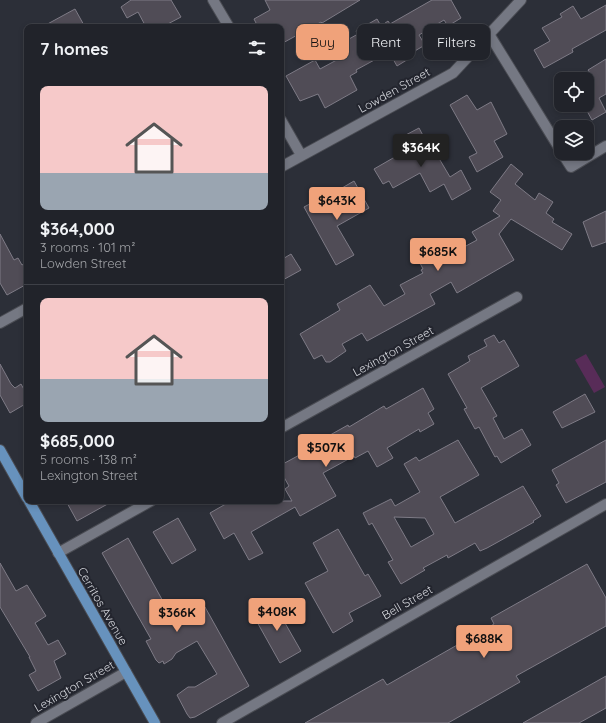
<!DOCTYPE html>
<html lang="en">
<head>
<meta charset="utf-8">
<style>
  :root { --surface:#21232a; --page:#2d2f36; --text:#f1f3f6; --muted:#a2a4a8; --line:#3e4047; --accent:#f0a27a }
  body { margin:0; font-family:Quicksand,sans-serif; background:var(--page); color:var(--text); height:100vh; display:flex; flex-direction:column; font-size:15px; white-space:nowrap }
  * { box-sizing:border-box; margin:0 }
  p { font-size:13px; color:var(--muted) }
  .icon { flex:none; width:22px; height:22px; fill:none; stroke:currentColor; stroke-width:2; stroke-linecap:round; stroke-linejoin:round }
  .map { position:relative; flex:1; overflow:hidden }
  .drawer { position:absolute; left:24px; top:24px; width:260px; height:480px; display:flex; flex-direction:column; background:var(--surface); border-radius:8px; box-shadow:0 2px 6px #0003,0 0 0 1px var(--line) }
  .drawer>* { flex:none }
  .guide { position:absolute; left:296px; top:24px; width:250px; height:36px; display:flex; gap:8px }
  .buttons { position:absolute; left:554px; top:72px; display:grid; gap:8px }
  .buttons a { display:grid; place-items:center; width:40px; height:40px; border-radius:8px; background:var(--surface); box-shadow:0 2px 6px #0003,0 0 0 1px var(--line); font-size:20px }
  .price { position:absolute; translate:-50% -34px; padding:0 9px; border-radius:4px; background:var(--accent); color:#111; font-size:13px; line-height:26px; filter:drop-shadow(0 1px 2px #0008) }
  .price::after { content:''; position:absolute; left:50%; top:24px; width:12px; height:9px; margin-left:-6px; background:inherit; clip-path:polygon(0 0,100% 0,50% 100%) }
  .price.current { background:#222; color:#fff }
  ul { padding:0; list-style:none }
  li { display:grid; align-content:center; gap:8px; height:212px; padding:0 16px }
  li+li { border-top:1px solid var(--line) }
  li span { display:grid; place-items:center; height:124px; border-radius:8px; color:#555 }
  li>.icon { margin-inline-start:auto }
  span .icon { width:72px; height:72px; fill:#fffc; stroke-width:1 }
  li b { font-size:17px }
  h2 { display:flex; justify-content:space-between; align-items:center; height:48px; padding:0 16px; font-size:17px }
  .tag { padding:0 14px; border-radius:8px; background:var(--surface); box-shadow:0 2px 6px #0003,0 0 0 1px var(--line); font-size:14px; line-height:36px }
  .tag.current { background:var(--accent); color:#111 }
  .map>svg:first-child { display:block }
  .green { fill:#582c58 }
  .building { fill:#504c56; stroke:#7e7b86; fill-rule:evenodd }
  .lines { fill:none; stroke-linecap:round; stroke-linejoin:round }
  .minor-casing { stroke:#4a4c53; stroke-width:12 }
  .major-casing { stroke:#4a4c53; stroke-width:12 }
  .minor { stroke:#757883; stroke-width:10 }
  .major { stroke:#6792bd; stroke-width:10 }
  .labels { text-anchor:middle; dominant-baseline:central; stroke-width:4; stroke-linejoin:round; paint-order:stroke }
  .street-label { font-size:12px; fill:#d2d4da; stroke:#23252e }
</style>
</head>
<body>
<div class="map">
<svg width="606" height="723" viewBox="0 0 606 723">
  <rect width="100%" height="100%" fill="#2c2f38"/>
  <!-- green -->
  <path class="green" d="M586,354L605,387L594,393L575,360Z"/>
  <!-- building -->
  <path class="building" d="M131,0H171L181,17L162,27H146L138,12L127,18L121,7Z
    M265,0H360L322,23L321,22L281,44V27H258L254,19L270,10Z
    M432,0H451L461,18L448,26L444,20L419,35L425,45L408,55L410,58L397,66L389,52L356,70L357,72L350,76L357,90L325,108L318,94L300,101L286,76L315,60L320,69L346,55L340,44L358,34L356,31L377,19L381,26L388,21L390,24Z
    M606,5V30L572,49L573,52L544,68L534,50L550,41L542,28L562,17L560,14L573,6L581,19Z
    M75,9L85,27H42Z
    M606,59V94L599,98L606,112L592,120L587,111V78L588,81L593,78L588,70Z
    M467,95L477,110L491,102L507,134L494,141L503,157L477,172L469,157L477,153L450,105Z
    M419,128L434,156L437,155L450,177L461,170L471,189L452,200L444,184L430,192L420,173L393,188L389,181L383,184L374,169L407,150L400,138Z
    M511,164L523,174L515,184L535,200L539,193L553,202L546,213L554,219L552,222L572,234L562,250L511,219L499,234L514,260L457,293L451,282L430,294L435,304L367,341L362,333L342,344L346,351L330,362H326L322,355L314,359L300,334L340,310L337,304L370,285L384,306L405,294L400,285L423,273L421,270L423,269L415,253L428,246L431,250L443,244L448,253L451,254L477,240L472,232L500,216L493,211L501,200L490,192Z
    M354,181L369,208L337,226L354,255L336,265L304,207L321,198L326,207L347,196L342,188Z
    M606,211V242L592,247L583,222Z
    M0,234L14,260L18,258L22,265L27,262V284L7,295L0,283Z
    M291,254L301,270L281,281V260Z
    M494,335L499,343L504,340L519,366L481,388L497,416L493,418L504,439L522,429L531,445L501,463L497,456L495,457L479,427L475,429L464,409L467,408L448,374L470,361L468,356L487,346L484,340Z
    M0,364L11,384L15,388L21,384L27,395V403L10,413L0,395Z
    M423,388L434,409L428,413L434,424L420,432L419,429L387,448L393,458L377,467L368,451L355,458L354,456L323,473L336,496L300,516L295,507L251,532L263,553L249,560L234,533L224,539L210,513L231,501H292L285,489L289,486L281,472V465L305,452L307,456L327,445L323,439L348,425L349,427L384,406L386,409Z
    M585,394L595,412L562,428L553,412Z
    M458,440L479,475L440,497L455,523L523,486L541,516L533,521L534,522L487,548L480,551L475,543L448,558L447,555L423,568L425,570L401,584L388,562L393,560L372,523L369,525L363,513L391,499L395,506L420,492L404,464L416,457L419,461ZM394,517L425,518L434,534L411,547Z
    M606,440V482L566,503L556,485L559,483L552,470Z
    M66,501H113L77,521Z
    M178,518L196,550L172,564L153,532Z
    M338,529L365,576L368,574L381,596L349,613L353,621L333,633L305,583L328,571L313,543Z
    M128,538L175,623L205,607L249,686L195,717L190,718L187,714L177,695L188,687H195L217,674L197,641L176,653L172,659L164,664L163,661L159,663L156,660L146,641L151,639L102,553Z
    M0,563L16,591L27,585L46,616L35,623L48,645L58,640L66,654L54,661L61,678L38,691L29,675L36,671L29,657H30L0,607Z
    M587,564L606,598V626L516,676L520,682L448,723H305L383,679L387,685L494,624L491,618Z
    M273,602L301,651L280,663L252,613Z
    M606,676V708L579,723H523Z"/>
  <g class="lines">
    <defs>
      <path id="minor" d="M213,0L229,27
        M489,34L561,151
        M281,120L301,155
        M562,153L571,167L606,146
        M281,167L453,73L521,0
        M0,323L27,308
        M281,428L517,297
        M58,553L151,501
        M36,723L126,672
        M222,723L606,504"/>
      <path id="major" d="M0,450L27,498
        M29,501L155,723"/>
    </defs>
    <!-- minor casing -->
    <use href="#minor" class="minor-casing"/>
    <!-- major casing -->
    <use href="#major" class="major-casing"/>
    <!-- minor -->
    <use href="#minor" class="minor"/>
    <!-- major -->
    <use href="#major" class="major"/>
  </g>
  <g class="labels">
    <!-- street labels -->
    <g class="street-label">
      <text transform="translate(394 90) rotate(-29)">Lowden Street</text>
      <text transform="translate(393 351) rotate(-29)">Lexington Street</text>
      <text transform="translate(407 602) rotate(-30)">Bell Street</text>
      <text transform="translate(103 606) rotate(60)">Cerritos Avenue</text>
      <text transform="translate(74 686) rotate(-30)">Lexington Street</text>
    </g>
  </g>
</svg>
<div class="buttons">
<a><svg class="icon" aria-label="locate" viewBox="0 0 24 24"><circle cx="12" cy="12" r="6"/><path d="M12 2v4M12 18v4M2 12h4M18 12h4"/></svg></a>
<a><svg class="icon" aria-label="layers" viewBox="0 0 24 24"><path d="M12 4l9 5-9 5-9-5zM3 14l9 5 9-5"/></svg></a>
</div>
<b class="price current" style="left:421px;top:168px">$364K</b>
<b class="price" style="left:337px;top:221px">$643K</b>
<b class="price" style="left:438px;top:272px">$685K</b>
<b class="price" style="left:326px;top:468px">$507K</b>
<b class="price" style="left:277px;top:632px">$408K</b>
<b class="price" style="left:177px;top:633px">$366K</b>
<b class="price" style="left:484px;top:659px">$688K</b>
<div class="guide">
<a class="tag current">Buy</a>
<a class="tag">Rent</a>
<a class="tag">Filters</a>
</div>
<section class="drawer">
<h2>7 homes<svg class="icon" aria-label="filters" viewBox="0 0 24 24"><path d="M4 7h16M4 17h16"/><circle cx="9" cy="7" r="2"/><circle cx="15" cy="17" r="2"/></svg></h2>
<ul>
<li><span style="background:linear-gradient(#f6c9c9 70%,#9aa5b1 0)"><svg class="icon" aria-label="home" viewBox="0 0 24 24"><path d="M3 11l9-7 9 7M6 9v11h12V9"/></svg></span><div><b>$364,000</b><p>3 rooms · 101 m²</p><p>Lowden Street</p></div></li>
<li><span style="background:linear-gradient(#f6c9c9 65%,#9aa5b1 0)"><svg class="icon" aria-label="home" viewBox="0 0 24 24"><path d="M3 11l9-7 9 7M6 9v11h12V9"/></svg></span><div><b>$685,000</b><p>5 rooms · 138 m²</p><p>Lexington Street</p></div></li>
</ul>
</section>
</div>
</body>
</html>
